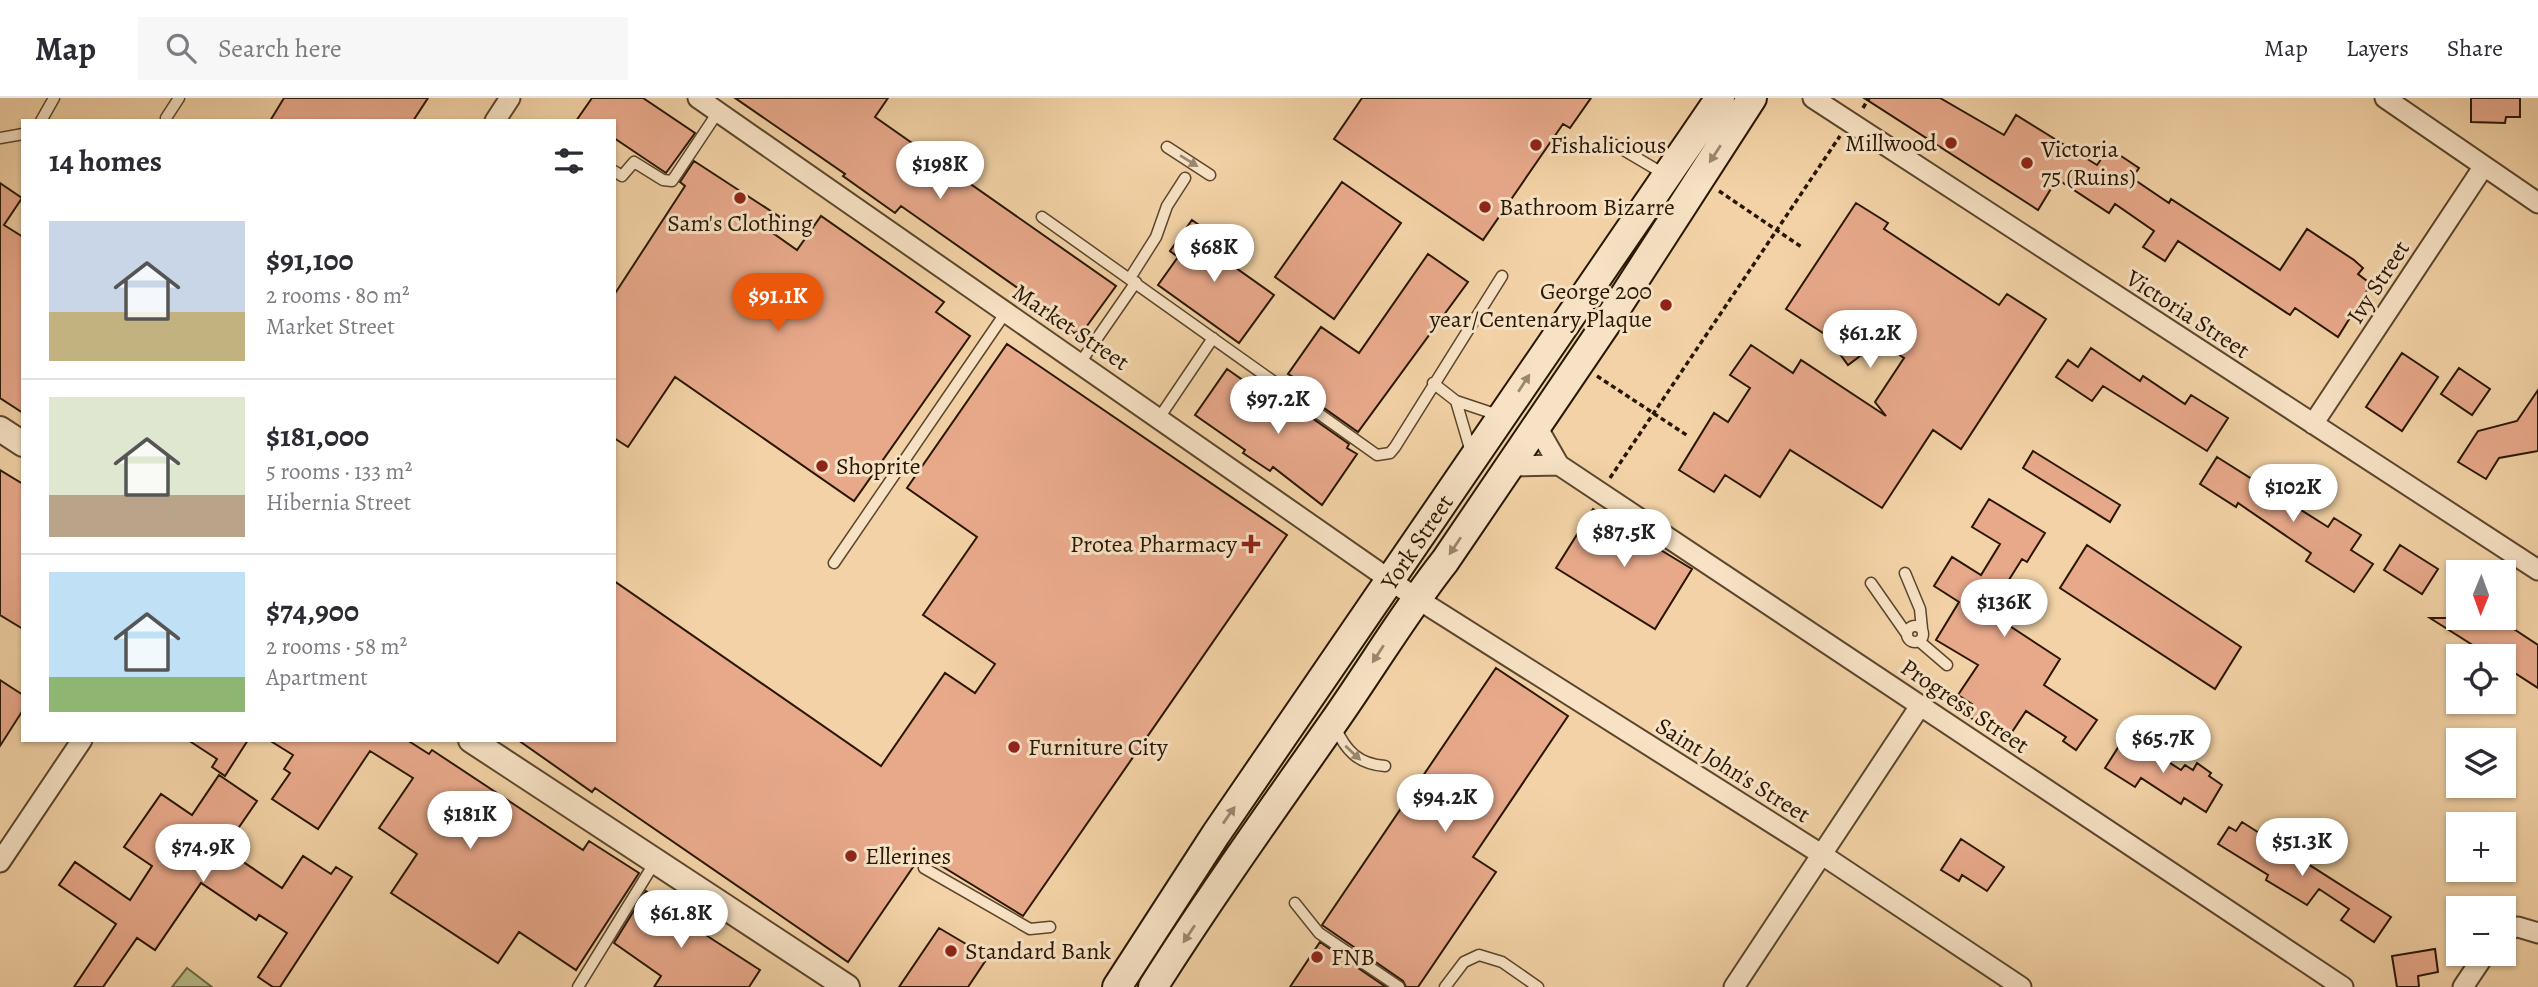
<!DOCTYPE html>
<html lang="en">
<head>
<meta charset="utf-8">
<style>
  :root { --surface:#fff; --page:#f7f7f7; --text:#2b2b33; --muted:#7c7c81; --line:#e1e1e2; --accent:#ea580c }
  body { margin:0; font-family:Alegreya,serif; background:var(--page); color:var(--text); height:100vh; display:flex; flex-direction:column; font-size:26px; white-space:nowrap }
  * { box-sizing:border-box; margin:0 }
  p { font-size:23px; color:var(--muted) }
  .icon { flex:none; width:38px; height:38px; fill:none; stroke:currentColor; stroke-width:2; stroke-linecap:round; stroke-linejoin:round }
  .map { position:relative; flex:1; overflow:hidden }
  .details { position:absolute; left:21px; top:21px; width:595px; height:623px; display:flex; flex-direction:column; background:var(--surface); border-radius:0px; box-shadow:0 2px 5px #0004 }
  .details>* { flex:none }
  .needle { width:46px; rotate:181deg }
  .fabs { position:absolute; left:2446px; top:462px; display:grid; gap:14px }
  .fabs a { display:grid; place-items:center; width:70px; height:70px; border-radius:0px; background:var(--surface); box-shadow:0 2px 5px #0004; font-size:35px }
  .price { position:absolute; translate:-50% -60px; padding:0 16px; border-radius:24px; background:#fff; color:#222; font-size:23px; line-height:46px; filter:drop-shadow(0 2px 4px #0008) }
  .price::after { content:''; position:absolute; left:50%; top:42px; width:21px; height:16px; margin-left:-10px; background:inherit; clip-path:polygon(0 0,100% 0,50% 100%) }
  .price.selected { background:var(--accent); color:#fff }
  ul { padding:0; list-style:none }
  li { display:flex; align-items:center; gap:21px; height:175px; padding:0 28px }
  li+li { border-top:2px solid var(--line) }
  li span { display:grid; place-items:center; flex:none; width:196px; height:140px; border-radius:0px; color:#555 }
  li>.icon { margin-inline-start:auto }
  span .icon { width:84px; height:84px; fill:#fffc; stroke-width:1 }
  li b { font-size:30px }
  h2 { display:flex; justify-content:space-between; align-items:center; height:84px; padding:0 28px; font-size:30px }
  header { display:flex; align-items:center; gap:42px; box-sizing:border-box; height:98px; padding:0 35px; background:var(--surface); border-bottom:2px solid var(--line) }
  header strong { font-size:33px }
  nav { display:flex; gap:38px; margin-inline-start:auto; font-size:24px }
  .search { width:490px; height:63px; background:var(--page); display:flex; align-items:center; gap:18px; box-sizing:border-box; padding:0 24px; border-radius:0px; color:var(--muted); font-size:26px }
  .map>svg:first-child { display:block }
  .green { fill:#b7bd89; stroke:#706a46; stroke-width:2 }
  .building { fill:#e8a98b; stroke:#291703; stroke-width:2 }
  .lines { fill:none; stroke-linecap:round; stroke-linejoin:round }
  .service-casing { stroke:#5b462c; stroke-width:13 }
  .minor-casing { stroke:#5b462c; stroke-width:23 }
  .tertiary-casing { stroke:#5b462c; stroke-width:28 }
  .secondary-casing { stroke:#291703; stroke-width:32 }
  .path { stroke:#291703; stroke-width:3.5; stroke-dasharray:5 3.5; stroke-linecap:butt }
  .service { stroke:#f7e2c5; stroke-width:10 }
  .minor { stroke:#f7e2c5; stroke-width:19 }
  .tertiary { stroke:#f7e2c5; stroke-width:24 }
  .secondary { stroke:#f7e2c5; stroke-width:28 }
  .oneway { fill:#9a876e }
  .poi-dot { fill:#8f2418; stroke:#f7e2c5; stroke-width:2.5 }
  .labels { text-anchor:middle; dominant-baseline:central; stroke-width:6; stroke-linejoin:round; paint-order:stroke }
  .poi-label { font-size:24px; fill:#291703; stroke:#f7e2c5; text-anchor:start }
  .street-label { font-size:24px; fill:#291703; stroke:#f7e2c5 }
</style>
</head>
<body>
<header>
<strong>Map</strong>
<div class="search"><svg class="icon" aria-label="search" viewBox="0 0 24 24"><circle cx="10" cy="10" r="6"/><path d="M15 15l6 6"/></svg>Search here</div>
<nav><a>Map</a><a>Layers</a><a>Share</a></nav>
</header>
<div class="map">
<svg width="2538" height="889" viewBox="0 0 2538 889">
  <rect width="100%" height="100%" fill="#f2d2a6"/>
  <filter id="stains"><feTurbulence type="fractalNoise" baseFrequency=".00286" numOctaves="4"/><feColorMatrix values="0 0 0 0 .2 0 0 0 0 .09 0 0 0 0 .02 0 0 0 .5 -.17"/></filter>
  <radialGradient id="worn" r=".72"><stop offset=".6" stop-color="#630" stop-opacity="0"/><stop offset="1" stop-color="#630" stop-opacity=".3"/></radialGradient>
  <!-- green -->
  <path class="green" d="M187,870L212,889H172Z"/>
  <!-- building -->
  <path class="building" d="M284,0H428L413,23H270Z
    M592,0H643L695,35L666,75L614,40V23H576Z
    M735,0H888L875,19L1116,188L1084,232L1074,235L1030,204L1032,200L901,108L895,115L843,78L845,76Z
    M1362,0H1591L1570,30L1563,26L1483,142L1334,41Z
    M1864,0H1940L2004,37L2016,17L2097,67L2109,50L2139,70L2132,80L2169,105L2171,101L2280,172L2307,131L2354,162L2363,170L2358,176L2371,186L2338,239L2295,210L2290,217L2178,143L2165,163L2143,149L2154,133L2115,106L2109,115L2057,81L2038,112Z
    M2471,0H2520V19H2506L2505,25L2471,24Z
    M694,63L780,119L770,133L797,152L821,118L944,204L936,214L970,238L854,403L675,279L628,349L614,340V197L685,88L680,84Z
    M1342,84L1401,125L1334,221L1275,179Z
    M0,85L22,100L4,127L23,139V315L0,300Z
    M1856,105L1888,125L1884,131L1999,207L2007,196L2046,221L1961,351L1933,332L1882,410L1790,352L1760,399L1725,377L1714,394L1679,372L1714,315L1728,324L1750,290L1730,277L1751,247L1793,275L1801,262L1886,318L1875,304L1904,260L1879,244L1848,267L1826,237L1786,211Z
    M1192,122L1230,149L1222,160L1274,197L1239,245L1158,187L1178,159L1170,153Z
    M1428,156L1468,184L1358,334L1290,286L1295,280L1288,276L1321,229L1359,255Z
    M1007,246L1287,437L1023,818L922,756L848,864L595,690L592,694L518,642H614V483L881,668L945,575L975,595L995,566L923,517L977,439L907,390Z
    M2091,250L2140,283L2143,278L2185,306L2191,297L2228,320L2207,353L2103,288L2092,303L2056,279L2068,262L2078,269Z
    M2402,255L2438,279L2402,333L2366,309Z
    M2459,270L2490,291L2472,317L2441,296Z
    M1227,271L1277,306L1282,299L1349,346L1347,350L1357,356L1322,407L1273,369L1270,373L1243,355L1245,352L1195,317Z
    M2538,292V353L2499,360L2486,381L2458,364L2478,333L2517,323Z
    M2033,353L2120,407L2110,424L2023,370Z
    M2217,359L2328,429L2334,420L2361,437L2351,452L2373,466L2354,494L2306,463L2311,455L2238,405L2236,409L2200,386Z
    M0,372L23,386V531L0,517Z
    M1989,401L2045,435L2027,464L2022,461L2002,493L2007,496L1993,517L2060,561L2044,587L2097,622L2076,652L2063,643L2066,639L2026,613L2006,643L1965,616L1972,606L1958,597L1978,567L1936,542L1959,504L1934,488L1952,459L1981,477L2000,446L1972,429Z
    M1593,411L1692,471L1655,531L1556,470Z
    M2087,447L2241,549L2215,591L2060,490Z
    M2400,447L2438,471L2422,496L2384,472Z
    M2430,520H2497L2538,547V590L2504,568V558H2490Z
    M1496,570L1568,618L1473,759L1496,774L1418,889H1406L1403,883L1322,827Z
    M0,582L23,597V612L0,648Z
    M2126,637L2181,672L2185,667L2193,672L2197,665L2211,675L2209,678L2222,687L2206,714L2184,700L2181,706L2141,680L2135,689L2105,670Z
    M188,642H248L225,678L212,669L217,661Z
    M269,642H407L429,656L432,652L583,752L589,743L639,775L576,872L519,834L498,865L391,795L417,756L379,730L413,680L370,653L318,731L272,701L290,675L284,671L293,657Z
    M219,677L257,703L224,751L282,790L303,758L331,776L336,769L352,779L280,889H273L258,879L287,835L259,817L256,822L201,785L155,852L137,840L103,889H74L116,826L59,787L75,764L130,802L152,768L124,749L161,696L192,717Z
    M2242,724L2391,819L2374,844L2341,822L2349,811L2319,791L2307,807L2266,782L2268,777L2218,746L2229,729L2236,733Z
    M1961,741L2004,769L1987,793L1962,777L1959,783L1941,772Z
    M646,793L685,821L684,823L760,872L749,889H654L661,878L614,845Z
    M939,830L988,859L968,889H899Z
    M1320,844L1386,889H1290Z
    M2435,851L2438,874L2418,878L2419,889H2397L2392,858Z"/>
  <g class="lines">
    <defs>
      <path id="service" d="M166,20L179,0
        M41,23L54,0
        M0,40L23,36
        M1615,47L1664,76
        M1167,49L1210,77
        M614,73L622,78L634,64L663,82L672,83L718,14
        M1042,119L1377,357L1390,355L1395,349L1502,178
        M1130,180L1156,139L1167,108L1185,80
        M1080,265L1136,184
        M1433,285L1456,303L1498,317
        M1456,303L1471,354
        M1159,320L1213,240
        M834,465L1006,214
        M1905,475L1920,511L1922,531
        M1871,485L1906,535
        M1907 536a8 8 0 1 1 16 0a8 8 0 1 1-16 0Z
        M1919,543L1947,567
        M1335,629C1346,653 1358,666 1385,668
        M924,770L1030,831L1050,829
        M1295,805L1319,835L1399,889
        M578,889L655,764
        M1445,889L1464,864L1479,857L1502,864L1538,889"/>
      <path id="minor" d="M698,0L1416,500L1821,756L2021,889
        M1813,0L2538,472
        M2385,0L2538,105
        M495,23L510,0
        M2313,326L2484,68
        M1536,327L1559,367L2343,889
        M1509,368L1559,367
        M0,764L82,642
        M2504,832L2518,829L2538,835
        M1734,889L1920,608
        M2463,889L2485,856"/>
      <path id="tertiary" d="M0,331L23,346
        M471,642L847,889"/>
      <path id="secondary" d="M1117,889L1216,736L1720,0
        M1153,889C1210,799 1272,712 1333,625C1371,571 1404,515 1445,463L1608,223L1752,0"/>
    </defs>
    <!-- service casing -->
    <use href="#service" class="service-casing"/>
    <!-- minor casing -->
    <use href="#minor" class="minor-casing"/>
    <!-- tertiary casing -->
    <use href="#tertiary" class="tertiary-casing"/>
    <!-- secondary casing -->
    <use href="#secondary" class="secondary-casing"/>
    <!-- path -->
    <path class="path" d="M1863,10L1869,0
      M1719,93L1803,150
      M1597,278L1688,338
      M1610,380L1840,38"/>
    <!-- service -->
    <use href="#service" class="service"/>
    <!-- minor -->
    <use href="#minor" class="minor"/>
    <!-- tertiary -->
    <use href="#tertiary" class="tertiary"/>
    <!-- secondary -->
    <use href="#secondary" class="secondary"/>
  </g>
  <!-- one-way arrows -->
  <defs><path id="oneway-solid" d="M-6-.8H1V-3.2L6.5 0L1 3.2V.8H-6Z" transform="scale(1.75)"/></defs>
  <g class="oneway">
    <use href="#oneway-solid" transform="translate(1715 56) rotate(123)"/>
    <use href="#oneway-solid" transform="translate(1189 63) rotate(32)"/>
    <use href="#oneway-solid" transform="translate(1524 285) rotate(-57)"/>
    <use href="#oneway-solid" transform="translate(1455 448) rotate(124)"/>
    <use href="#oneway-solid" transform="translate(1378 556) rotate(123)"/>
    <use href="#oneway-solid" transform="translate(1353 655) rotate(43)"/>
    <use href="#oneway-solid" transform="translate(1229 717) rotate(-55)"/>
    <use href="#oneway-solid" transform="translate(1189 836) rotate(124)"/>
  </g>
  <!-- markers -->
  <g class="poi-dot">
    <circle cx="1951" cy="45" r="7"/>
    <circle cx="1536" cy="47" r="7"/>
    <circle cx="2027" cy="65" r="7"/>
    <circle cx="740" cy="100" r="7"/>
    <circle cx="1485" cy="109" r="7"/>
    <circle cx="1666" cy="207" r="7"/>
    <circle cx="822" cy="368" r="7"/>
    <path d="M1247.5 435.5h7v7h7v7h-7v7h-7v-7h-7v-7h7z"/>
    <circle cx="1014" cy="649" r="7"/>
    <circle cx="851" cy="758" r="7"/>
    <circle cx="951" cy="853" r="7"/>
    <circle cx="1317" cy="859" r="7"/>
  </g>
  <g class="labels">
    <!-- poi labels -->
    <g class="poi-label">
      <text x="1937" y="45" text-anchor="end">Millwood</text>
      <text x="1550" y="47">Fishalicious</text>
      <text x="2041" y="51">Victoria<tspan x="2041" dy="28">75 (Ruins)</tspan></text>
      <text x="1499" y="109">Bathroom Bizarre</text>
      <text x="740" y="125" text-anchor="middle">Sam's Clothing</text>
      <text x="1652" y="193" text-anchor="end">George 200<tspan x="1652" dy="28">year/Centenary Plaque</tspan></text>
      <text x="836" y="368">Shoprite</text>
      <text x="1237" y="446" text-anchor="end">Protea Pharmacy</text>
      <text x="1028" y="649">Furniture City</text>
      <text x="865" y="758">Ellerines</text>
      <text x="965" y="853">Standard Bank</text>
      <text x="1331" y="859">FNB</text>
    </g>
    <!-- street labels -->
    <g class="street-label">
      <text transform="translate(2378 184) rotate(-57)">Ivy Street</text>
      <text transform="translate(2188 216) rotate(33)">Victoria Street</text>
      <text transform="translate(1071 229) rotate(34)">Market Street</text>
      <text transform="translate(1417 444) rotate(-56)">York Street</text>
      <text transform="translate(1965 608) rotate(34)">Progress Street</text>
      <text transform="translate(1733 672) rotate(32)">Saint John's Street</text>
    </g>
  </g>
  <rect width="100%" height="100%" filter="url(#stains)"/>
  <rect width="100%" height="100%" fill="url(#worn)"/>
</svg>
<div class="fabs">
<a><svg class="needle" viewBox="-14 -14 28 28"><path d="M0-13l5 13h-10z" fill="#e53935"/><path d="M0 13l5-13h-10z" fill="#7c7c81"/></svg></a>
<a><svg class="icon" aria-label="locate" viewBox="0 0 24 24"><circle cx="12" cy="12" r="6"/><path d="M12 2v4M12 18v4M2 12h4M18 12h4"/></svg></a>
<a><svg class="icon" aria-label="layers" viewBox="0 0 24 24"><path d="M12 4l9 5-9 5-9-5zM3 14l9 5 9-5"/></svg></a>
<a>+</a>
<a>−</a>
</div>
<b class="price" style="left:940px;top:103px">$198K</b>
<b class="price" style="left:1214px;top:186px">$68K</b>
<b class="price selected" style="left:778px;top:235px">$91.1K</b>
<b class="price" style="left:1870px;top:272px">$61.2K</b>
<b class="price" style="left:1278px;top:338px">$97.2K</b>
<b class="price" style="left:2293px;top:426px">$102K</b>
<b class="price" style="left:1624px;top:471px">$87.5K</b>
<b class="price" style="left:2004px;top:541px">$136K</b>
<b class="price" style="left:2163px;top:677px">$65.7K</b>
<b class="price" style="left:1445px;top:736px">$94.2K</b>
<b class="price" style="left:470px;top:753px">$181K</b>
<b class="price" style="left:2302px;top:780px">$51.3K</b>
<b class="price" style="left:203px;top:786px">$74.9K</b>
<b class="price" style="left:681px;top:852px">$61.8K</b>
<section class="details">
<h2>14 homes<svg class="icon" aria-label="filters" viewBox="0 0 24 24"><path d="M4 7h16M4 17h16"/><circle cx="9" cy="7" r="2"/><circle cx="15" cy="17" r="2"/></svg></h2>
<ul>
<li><span style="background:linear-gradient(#c9d6e8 65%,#c2b280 0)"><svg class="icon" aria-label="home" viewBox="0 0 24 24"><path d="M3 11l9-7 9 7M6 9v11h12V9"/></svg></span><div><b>$91,100</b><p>2 rooms · 80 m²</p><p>Market Street</p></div></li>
<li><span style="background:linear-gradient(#dfe7d0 70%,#b9a48a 0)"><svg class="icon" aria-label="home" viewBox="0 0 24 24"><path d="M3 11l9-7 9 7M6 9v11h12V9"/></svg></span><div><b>$181,000</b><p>5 rooms · 133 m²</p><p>Hibernia Street</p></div></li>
<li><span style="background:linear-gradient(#bfe0f5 75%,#8fb573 0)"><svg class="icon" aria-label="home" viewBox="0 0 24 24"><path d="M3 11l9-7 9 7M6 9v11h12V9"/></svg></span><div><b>$74,900</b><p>2 rooms · 58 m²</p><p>Apartment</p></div></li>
</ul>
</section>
</div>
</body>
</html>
